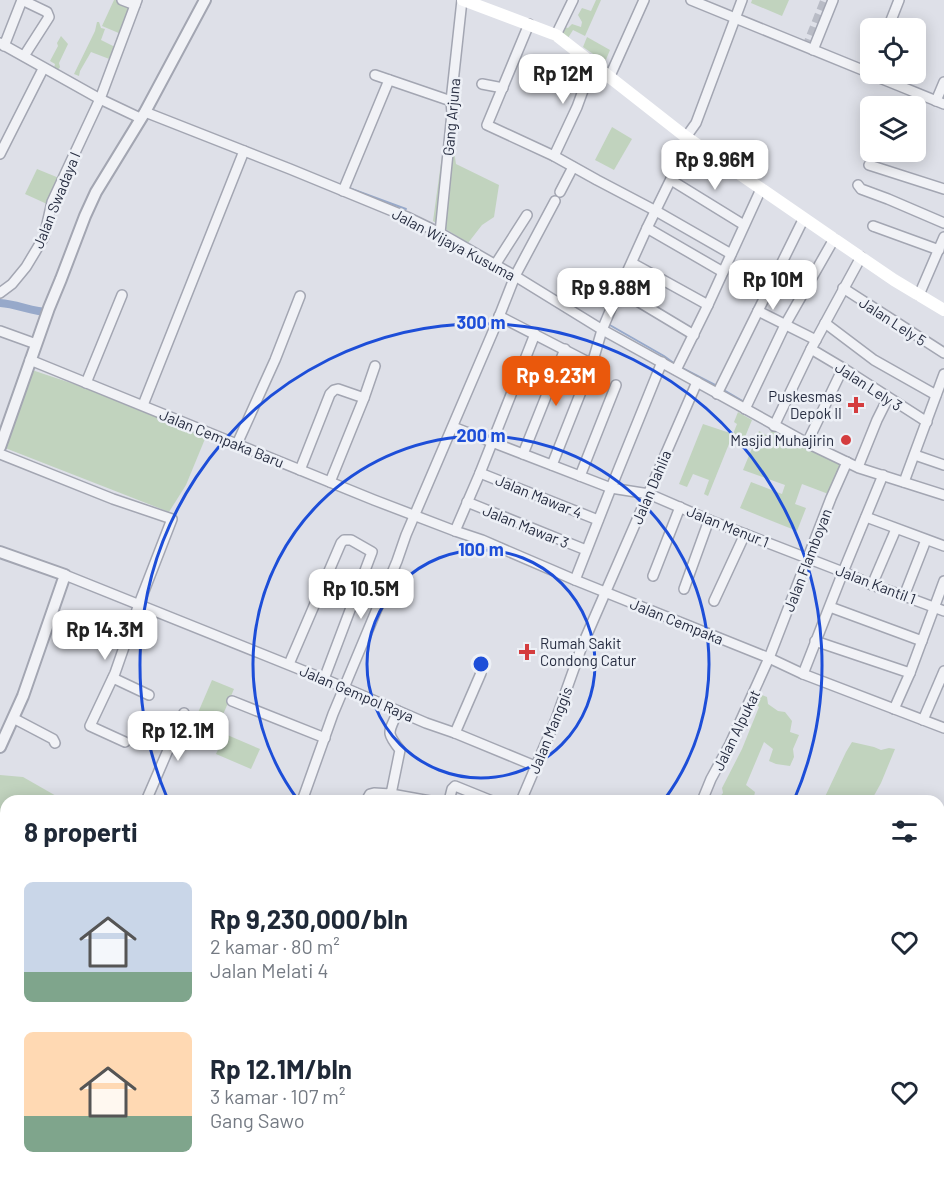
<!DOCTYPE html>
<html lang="id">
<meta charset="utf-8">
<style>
body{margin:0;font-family:Barlow,sans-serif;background:#f2f2f3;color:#1f2937;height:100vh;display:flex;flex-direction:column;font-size:22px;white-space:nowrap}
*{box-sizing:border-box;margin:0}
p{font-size:20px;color:#747a83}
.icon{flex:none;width:33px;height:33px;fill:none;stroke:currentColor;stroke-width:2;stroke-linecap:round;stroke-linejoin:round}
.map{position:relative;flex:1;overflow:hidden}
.details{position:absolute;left:0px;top:795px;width:945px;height:386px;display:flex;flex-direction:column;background:#fff;border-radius:18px 18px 0 0;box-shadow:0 3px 15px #0003}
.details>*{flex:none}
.buttons{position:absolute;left:860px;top:18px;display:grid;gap:12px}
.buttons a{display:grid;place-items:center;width:66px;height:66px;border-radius:9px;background:#fff;box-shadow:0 3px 15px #0003;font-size:30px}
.price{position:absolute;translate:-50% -51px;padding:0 14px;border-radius:12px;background:#fff;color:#222;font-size:20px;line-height:39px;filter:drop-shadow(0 2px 3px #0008)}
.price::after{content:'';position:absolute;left:50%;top:36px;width:18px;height:14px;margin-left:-9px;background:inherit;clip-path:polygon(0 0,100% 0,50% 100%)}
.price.current{background:#ea580c;color:#fff}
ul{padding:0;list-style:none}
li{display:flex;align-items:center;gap:18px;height:150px;padding:0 24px}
li span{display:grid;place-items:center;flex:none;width:168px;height:120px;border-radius:9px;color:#555}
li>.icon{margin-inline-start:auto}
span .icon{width:72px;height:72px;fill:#fffc;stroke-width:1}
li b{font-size:26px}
h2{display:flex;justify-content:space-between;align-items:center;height:72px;padding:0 24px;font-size:26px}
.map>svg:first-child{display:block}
</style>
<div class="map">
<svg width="944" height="1180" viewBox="0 0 944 1180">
<rect width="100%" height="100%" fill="#dee0e8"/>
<g fill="#c1d3be">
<path d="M 114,0 L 136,0 L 121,34 L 102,26 Z"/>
<path d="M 596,0 L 601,0 L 585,36 L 573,30 L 568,38 L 558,31 L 562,26 L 568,28 L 572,24 L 581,27 L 582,22 L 578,15 L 582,8 L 591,11 Z"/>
<path d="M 752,0 L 789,0 L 782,16 L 751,3 Z"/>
<path d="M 97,22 L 99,22 L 101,28 L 105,29 L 101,40 L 117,48 L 112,60 L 91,52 L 80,71 L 79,76 L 74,74 L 95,31 Z"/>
<path d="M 61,36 L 68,44 L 59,63 L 60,67 L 58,70 L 54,68 L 55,64 L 50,61 L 58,46 L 57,43 Z"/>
<path d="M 587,37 L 610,50 L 605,62 L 583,47 Z"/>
<path d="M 448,112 L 456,164 L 499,185 L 494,217 L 482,225 L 468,243 L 433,221 Z"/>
<path d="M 612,127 L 632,139 L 614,170 L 595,160 Z"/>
<path d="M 37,169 L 59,178 L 47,204 L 25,194 Z"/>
<path d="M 32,370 L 140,406 L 207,434 L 186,485 L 169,512 L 0,446 Z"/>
<path d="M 738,412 L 752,420 L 745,437 L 733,434 L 708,496 L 704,494 L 709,480 L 693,474 L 687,487 L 679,484 L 703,424 L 733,434 L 737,424 L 734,422 Z"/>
<path d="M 772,429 L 843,466 L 831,495 L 802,484 L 795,504 L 806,508 L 797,531 L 740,508 L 751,482 L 782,494 L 785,485 L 743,470 L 759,431 L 768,436 Z"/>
<path d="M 212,680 L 234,689 L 219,724 L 197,715 Z"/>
<path d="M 757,693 L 767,697 L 768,704 L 778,711 L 785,712 L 792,721 L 790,732 L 799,735 L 793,749 L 794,757 L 790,766 L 776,764 L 769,761 L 773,749 L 764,742 L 746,785 L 755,792 L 753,801 L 742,798 L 740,801 L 718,801 L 718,799 L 723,793 L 722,788 L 742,749 L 759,707 L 754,702 Z"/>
<path d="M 225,734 L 260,749 L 251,769 L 216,754 Z"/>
<path d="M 852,742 L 874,747 L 881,750 L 889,748 L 895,749 L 881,783 L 871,801 L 823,801 L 846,752 Z"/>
<path d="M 0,775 L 23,777 L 65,801 L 6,801 L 6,1000 L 0,1005 Z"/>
</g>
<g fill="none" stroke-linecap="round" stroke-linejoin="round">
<g stroke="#97a9ca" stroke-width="2">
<path d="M 587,93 L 595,76 L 593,74"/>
<path d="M 349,188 L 406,209"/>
<path d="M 608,324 L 664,356 L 675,364"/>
<path d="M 680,367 L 717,386"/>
<path d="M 722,389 L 746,403"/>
</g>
<path stroke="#97a9ca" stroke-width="8" d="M 0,303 C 17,304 33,312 49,312"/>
<g stroke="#97a9ca" stroke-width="14">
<path d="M 0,942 L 6,945"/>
<path d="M 0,1007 L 6,1002"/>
<path d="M 939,1171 L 944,1173"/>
</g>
<path stroke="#b9bcc6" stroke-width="9" stroke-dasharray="9 4.5" stroke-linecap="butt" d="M 806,48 L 825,0"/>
<defs>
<g id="minor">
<path d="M 22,0 L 47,12 L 49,17 L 24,56"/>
<path d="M 122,0 L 135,5"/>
<path d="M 691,0 L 870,73"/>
<path d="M 529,24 L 487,125 L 554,156 L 597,180 L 656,211 L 731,254"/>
<path d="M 888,28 L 899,0"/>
<path d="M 556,35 L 573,0"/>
<path d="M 0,43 L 100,99 L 140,118"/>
<path d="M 4,46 L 22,0"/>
<path d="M 813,50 L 833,0"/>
<path d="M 870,74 L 944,104"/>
<path d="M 375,75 L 451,101"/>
<path d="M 610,76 L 644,0"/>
<path d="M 482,84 L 503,88"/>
<path d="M 936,101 L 944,82"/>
<path d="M 145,112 L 290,169 L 407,217 L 440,233 L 515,276 L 601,329 L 807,443 L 859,468 L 944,495"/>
<path d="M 686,137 L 696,123 L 742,0"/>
<path d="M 0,154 L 43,69"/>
<path d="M 554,156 L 577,107 L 593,63"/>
<path d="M 869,165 L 944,189"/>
<path d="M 671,180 L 744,225"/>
<path d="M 858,185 L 861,189 L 888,199 L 944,223"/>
<path d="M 343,191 L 389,80"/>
<path d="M 560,192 L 573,167"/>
<path d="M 873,226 L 939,250"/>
<path d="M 647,228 L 723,272"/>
<path d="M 440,233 L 452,113 L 451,101 L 462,0"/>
<path d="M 632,263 L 708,305"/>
<path d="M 495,265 L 527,215"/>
<path d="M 843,288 L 944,353"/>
<path d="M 619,290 L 694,335"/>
<path d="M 0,293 L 12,284 L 26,267 L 44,237 L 52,202 L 100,99 L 137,0"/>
<path d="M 919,295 L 944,237"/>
<path d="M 758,311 L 816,340"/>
<path d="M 499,316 L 592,364"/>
<path d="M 825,323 L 874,360 L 936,395"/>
<path d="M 0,331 L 36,344"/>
<path d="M 811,349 L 843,368 L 927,422"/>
<path d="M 30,360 L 374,500 L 455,531 L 482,540 L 575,580 L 769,658 L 803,674 L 944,728"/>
<path d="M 676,370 L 708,305 L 761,189"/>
<path d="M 86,383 L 122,295"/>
<path d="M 717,394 L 801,224 L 805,220"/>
<path d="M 143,405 L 244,151"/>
<path d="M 745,409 L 785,325 L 834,239"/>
<path d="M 774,426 L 811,349 L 861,257"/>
<path d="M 453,427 L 611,488 L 649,494 L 709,520 L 843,572 L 872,585 L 904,596 L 944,611"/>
<path d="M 807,443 L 843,368"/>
<path d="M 237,444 L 275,360 L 300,296"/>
<path d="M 0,454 L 113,499 L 172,519 L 139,604 L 115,673 L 90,726 L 125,742"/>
<path d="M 523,454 L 565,349"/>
<path d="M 915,455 L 944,465"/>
<path d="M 552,465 L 592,364 L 602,330 L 619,290 L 647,228 L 690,140"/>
<path d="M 858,467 L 877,420 L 888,398"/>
<path d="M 300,470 L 330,394 L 334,390 L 338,389 L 364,398"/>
<path d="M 480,473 L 598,520"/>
<path d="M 580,476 L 616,385"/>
<path d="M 330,482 L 364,398 L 375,366"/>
<path d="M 904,482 L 944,374"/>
<path d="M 467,502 L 586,550"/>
<path d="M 866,517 L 944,546"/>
<path d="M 455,531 L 480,473 L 535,334"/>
<path d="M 65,575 L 324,679 L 426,723 L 455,733 L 535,766"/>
<path d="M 653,576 L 680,507"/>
<path d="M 575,580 L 611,488 L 662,362"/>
<path d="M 872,585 L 896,529"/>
<path d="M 684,589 L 709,520"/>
<path d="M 904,596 L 926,540"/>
<path d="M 714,601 L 745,534"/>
<path d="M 830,607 L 922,641"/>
<path d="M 815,641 L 910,673"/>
<path d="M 289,664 L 341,543 L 344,540 L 351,540 L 372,552 L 324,679"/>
<path d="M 803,674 L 843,572 L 883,475"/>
<path d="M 113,678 L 149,695"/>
<path d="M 232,701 L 325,738"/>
<path d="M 894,709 L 910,673 L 944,581"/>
<path d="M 13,718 L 53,739 L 55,743"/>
<path d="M 923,720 L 944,671"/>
<path d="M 455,733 L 481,673"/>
<path d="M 146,801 L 184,713"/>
<path d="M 302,801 L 333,714 L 397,561 L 406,535 L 495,327 L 515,276 L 555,201"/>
<path d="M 366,801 L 370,794 L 374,793 L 391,794 L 400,750 C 385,731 389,733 398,711"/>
<path d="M 390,801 L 391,794 L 430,801"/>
<path d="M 449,801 L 452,789 L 455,786 L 492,801"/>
<path d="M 521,801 L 556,719 L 582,646 L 697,382"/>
<path d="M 702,801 L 711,779 L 730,744 L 769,658 L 831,498 L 847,462"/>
<path d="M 0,1031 L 6,1031"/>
<path d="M 0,1099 L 6,1100"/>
<path d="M 0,1137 L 6,1138 L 0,1173"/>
<path d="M 54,1174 L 63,1177"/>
<path d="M 265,1174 L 275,1180"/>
<path d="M 620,1174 L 641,1180"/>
<path d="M 494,1175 L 494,1174"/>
<path d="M 121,1180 L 122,1174"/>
<path d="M 356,1180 L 357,1174"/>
<path d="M 592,1180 L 593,1174"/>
<path d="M 670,1180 L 672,1174"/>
</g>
<g id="tertiary">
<path d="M 0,447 L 49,308 L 61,279 L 85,216 L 96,192 L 145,112 L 205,0"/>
<path d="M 0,552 L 65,575 L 23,696 L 0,747"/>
</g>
</defs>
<use href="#minor" stroke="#a3a6b2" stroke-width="12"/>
<use href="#tertiary" stroke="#a3a6b2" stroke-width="14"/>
<use href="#minor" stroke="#f1f2f6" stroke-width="9"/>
<use href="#tertiary" stroke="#f1f2f6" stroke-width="10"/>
<path stroke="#fff" stroke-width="12" d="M 463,0 L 556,35 L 686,137 L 834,239 L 894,280 L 944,310"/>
</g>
<g fill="none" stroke="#1d4ed8" stroke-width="3">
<circle cx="481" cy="664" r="114"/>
<path d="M298 800A228 228 0 1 1 664 800"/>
<path d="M168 800A341 341 0 1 1 794 800"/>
</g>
<g fill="#d43c3e" stroke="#edf0f6" stroke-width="2">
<path d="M853 396h6v6h6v6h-6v6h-6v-6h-6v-6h6z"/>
<circle cx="846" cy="440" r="6"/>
<path d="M524 643h6v6h6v6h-6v6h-6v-6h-6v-6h6z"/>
</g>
<g text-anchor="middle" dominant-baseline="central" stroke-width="5" stroke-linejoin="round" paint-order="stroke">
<g font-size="15" fill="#262c40" stroke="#edf0f6">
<text transform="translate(451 117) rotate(-85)">Gang Arjuna</text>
<text transform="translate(56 200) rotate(-68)">Jalan Swadaya I</text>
<text transform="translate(454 244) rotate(28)">Jalan Wijaya Kusuma</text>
<text transform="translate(893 321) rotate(33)">Jalan Lely 5</text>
<text transform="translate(869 386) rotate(33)">Jalan Lely 3</text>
<text transform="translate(222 438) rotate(22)">Jalan Cempaka Baru</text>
<text transform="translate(651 487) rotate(-67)">Jalan Dahlia</text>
<text transform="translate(539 496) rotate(22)">Jalan Mawar 4</text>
<text transform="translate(526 526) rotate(22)">Jalan Mawar 3</text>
<text transform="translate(728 526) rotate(22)">Jalan Menur 1</text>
<text transform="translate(807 560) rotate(-69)">Jalan Flamboyan</text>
<text transform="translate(876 584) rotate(21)">Jalan Kantil 1</text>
<text transform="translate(677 621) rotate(22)">Jalan Cempaka</text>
<text transform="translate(357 693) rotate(23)">Jalan Gempol Raya</text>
<text transform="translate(550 730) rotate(-68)">Jalan Manggis</text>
<text transform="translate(736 730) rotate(-64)">Jalan Alpukat</text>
</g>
<g font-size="15" fill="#262c40" stroke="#edf0f6" text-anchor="end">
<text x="842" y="396">Puskesmas<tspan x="842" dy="17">Depok II</tspan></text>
<text x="834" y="440">Masjid Muhajirin</text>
<text x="540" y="643" text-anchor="start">Rumah Sakit<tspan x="540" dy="17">Condong Catur</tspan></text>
</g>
</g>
<circle cx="481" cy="664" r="9" fill="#1d4ed8" stroke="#edf0f6" stroke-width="3"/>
<g font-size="18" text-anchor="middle" font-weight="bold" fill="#1d4ed8" stroke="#edf0f6" stroke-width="5" stroke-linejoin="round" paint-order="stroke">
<text x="481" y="329">300 m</text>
<text x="481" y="442">200 m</text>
<text x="481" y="556">100 m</text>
</g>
</svg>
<div class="buttons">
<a><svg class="icon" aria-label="locate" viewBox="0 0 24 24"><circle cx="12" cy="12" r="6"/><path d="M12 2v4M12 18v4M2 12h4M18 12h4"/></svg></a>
<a><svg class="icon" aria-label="layers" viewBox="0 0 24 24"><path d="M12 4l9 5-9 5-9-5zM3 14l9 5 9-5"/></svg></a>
</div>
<b class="price" style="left:563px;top:105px">Rp 12M</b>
<b class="price" style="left:715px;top:191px">Rp 9.96M</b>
<b class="price" style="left:773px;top:311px">Rp 10M</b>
<b class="price" style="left:611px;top:319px">Rp 9.88M</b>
<b class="price current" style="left:556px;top:407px">Rp 9.23M</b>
<b class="price" style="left:361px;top:620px">Rp 10.5M</b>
<b class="price" style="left:105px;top:661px">Rp 14.3M</b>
<b class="price" style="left:178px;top:762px">Rp 12.1M</b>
<section class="details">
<h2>8 properti<svg class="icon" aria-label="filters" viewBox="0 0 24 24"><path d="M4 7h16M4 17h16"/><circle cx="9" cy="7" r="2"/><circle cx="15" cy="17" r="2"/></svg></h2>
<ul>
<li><span style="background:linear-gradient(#c9d6e8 75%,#7fa58c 0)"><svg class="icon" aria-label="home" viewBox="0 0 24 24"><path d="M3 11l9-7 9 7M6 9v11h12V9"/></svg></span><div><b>Rp 9,230,000/bln</b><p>2 kamar · 80 m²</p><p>Jalan Melati 4</p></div><svg class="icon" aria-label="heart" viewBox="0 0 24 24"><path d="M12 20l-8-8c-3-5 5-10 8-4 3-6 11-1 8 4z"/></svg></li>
<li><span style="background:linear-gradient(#ffd9b3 70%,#7fa58c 0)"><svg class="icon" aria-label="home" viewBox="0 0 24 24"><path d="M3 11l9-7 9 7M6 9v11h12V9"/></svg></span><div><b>Rp 12.1M/bln</b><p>3 kamar · 107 m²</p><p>Gang Sawo</p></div><svg class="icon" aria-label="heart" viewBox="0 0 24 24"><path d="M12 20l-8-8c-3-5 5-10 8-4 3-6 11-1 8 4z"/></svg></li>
</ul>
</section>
</div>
